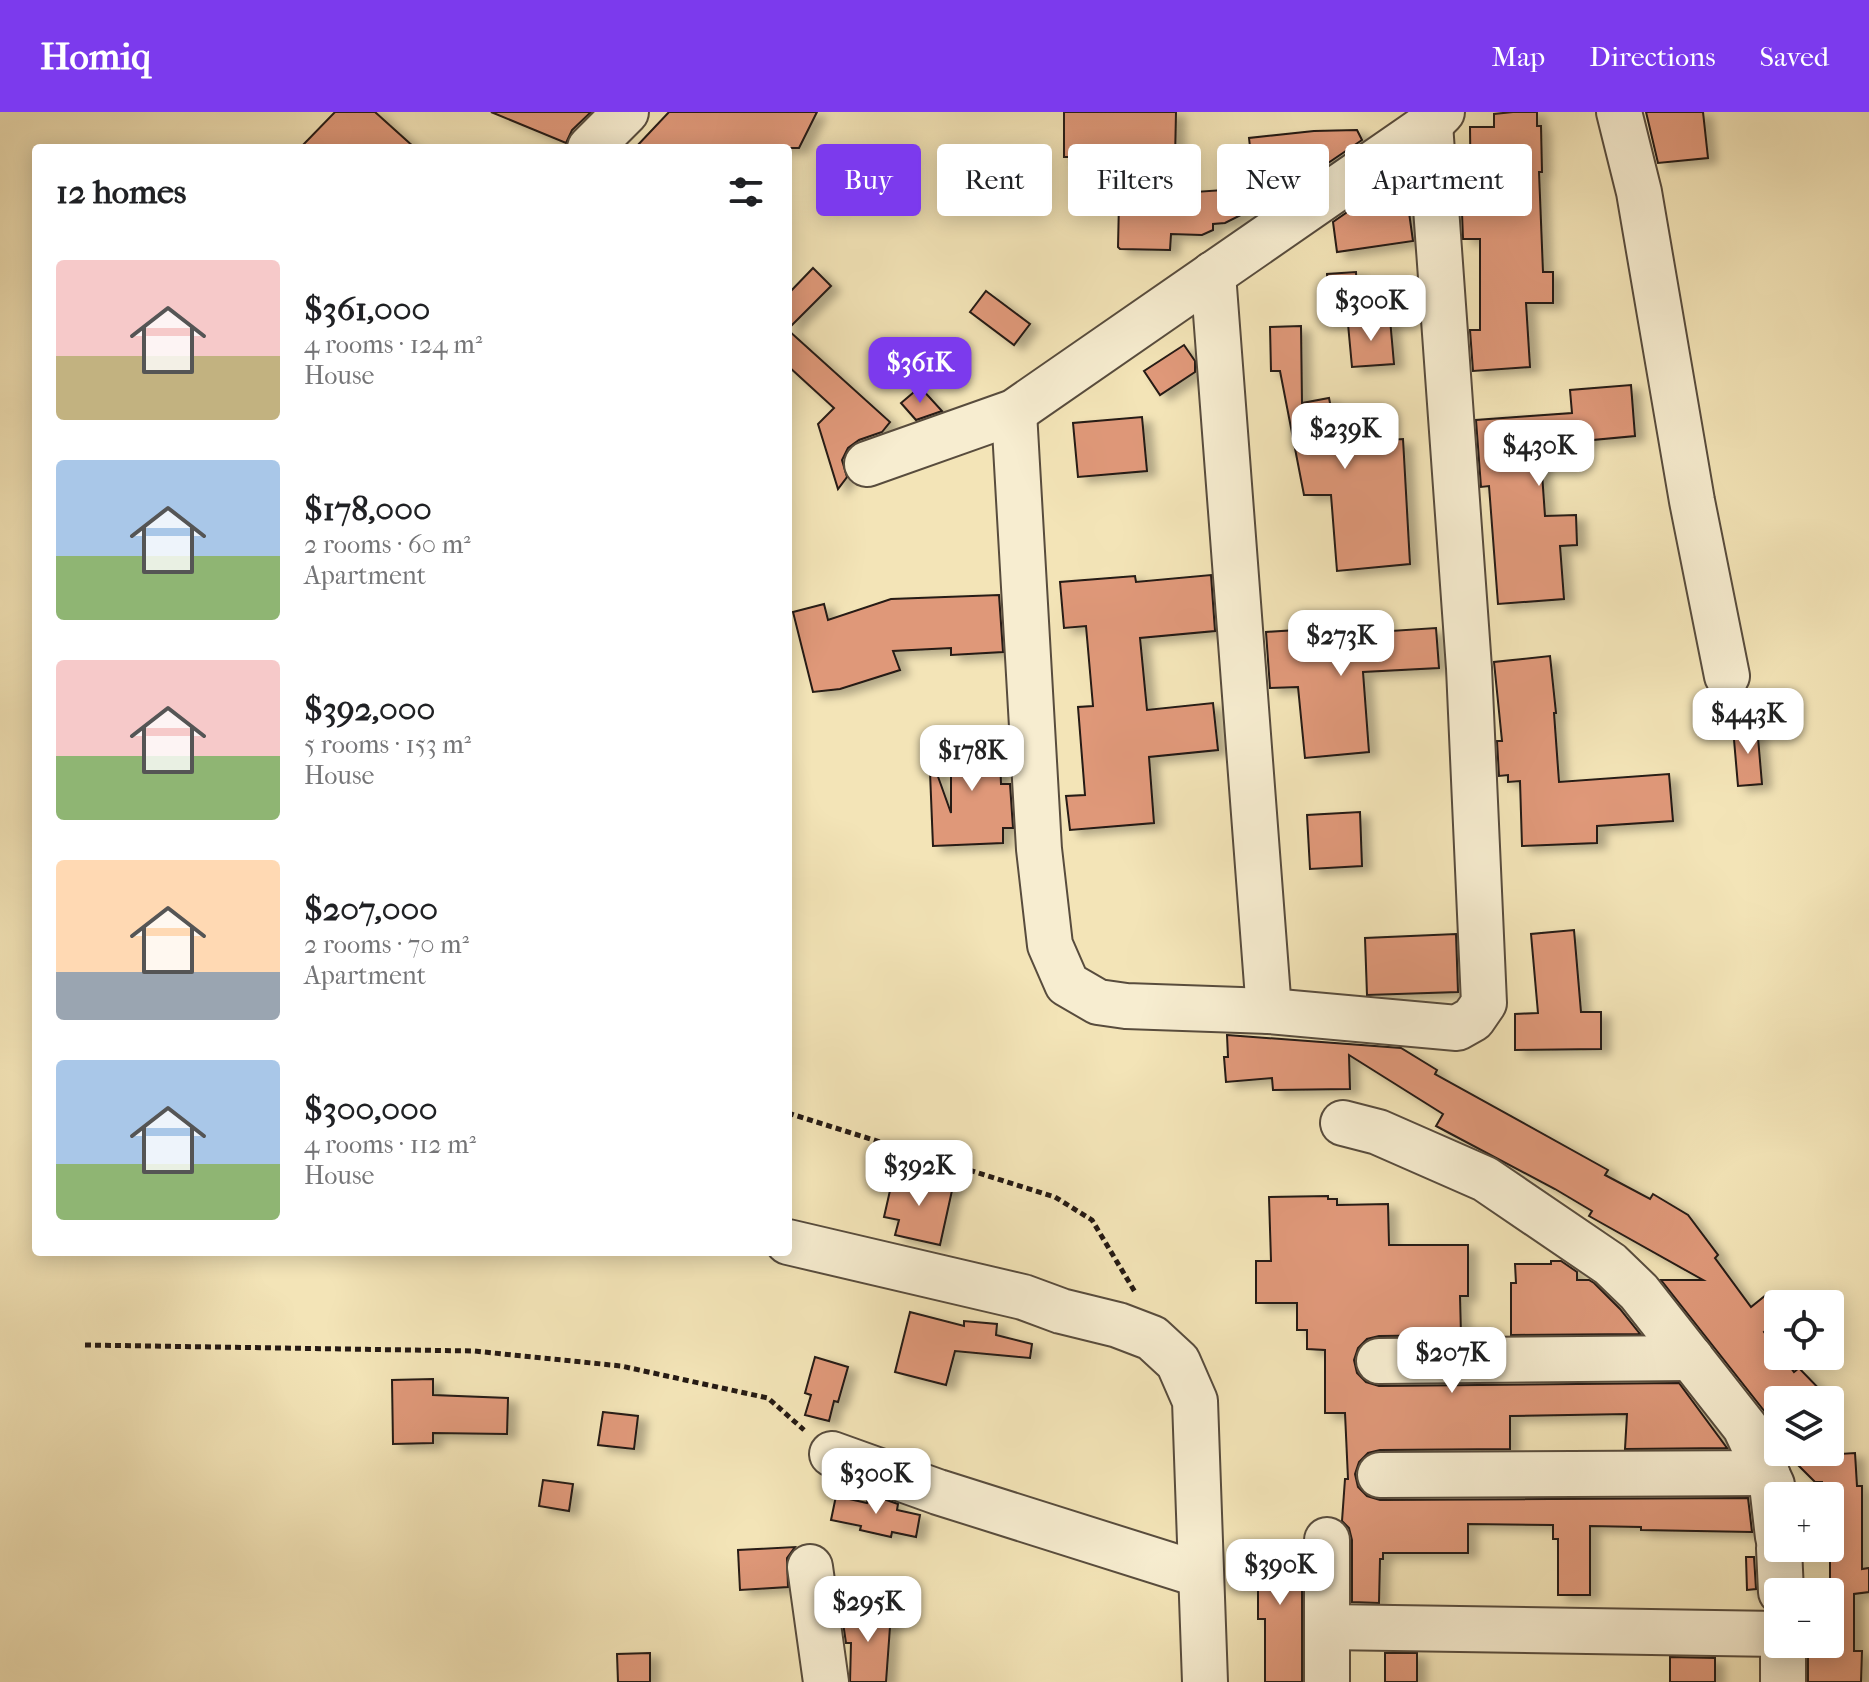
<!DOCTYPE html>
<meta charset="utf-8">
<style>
body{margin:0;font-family:"IM FELL French Canon",serif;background:#f2f2f2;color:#202124;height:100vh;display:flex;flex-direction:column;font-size:30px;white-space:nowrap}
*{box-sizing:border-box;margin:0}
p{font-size:26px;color:#757577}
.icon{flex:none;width:44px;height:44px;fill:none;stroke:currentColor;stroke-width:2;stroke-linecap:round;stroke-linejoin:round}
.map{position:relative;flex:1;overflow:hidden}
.details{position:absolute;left:32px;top:32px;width:760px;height:1112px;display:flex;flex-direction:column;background:#fff;border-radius:8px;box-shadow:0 4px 20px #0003}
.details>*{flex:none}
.guide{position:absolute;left:816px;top:32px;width:760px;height:72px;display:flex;gap:16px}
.fabs{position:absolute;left:1764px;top:1178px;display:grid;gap:16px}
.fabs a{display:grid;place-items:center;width:80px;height:80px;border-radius:8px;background:#fff;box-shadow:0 4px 20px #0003;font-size:40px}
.price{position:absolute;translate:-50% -68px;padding:0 18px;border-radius:16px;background:#fff;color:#222;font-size:26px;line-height:52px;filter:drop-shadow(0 2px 4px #0008)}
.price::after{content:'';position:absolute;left:50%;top:48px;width:24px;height:18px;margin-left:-12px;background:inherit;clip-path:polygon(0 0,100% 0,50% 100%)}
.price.current{background:#7c3aed;color:#fff}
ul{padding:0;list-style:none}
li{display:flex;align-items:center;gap:24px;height:200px;padding:0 24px}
li span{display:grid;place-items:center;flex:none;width:224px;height:160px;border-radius:8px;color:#555}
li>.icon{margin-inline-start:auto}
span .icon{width:96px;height:96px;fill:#fffc;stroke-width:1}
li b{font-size:34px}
h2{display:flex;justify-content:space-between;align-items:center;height:96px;padding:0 24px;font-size:34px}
.chip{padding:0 28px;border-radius:8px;background:#fff;box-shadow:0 4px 20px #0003;font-size:28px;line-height:72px}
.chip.current{background:#7c3aed;color:#fff}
header{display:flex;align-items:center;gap:48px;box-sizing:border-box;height:112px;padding:0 40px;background:#7c3aed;color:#fff}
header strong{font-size:38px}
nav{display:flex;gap:44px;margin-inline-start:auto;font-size:28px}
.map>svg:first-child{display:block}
</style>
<header>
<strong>Homiq</strong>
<nav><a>Map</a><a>Directions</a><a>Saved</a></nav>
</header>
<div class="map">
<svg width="1869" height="1570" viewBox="0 0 1869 1570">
<defs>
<filter id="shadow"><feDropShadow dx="9" dy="5" stdDeviation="4" flood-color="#0004"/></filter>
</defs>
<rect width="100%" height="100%" fill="#f3e4b7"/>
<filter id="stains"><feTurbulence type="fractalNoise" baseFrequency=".0025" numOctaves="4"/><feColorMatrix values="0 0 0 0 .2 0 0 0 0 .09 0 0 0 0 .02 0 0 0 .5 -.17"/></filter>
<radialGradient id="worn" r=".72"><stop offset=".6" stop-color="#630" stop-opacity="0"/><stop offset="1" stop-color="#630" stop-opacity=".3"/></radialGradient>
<g fill="#df9879" stroke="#251a14" stroke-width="2" filter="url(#shadow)">
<path d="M 335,0 L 375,0 L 415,36 L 300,36 Z"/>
<path d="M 491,0 L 591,0 L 572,18 L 566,31 Z"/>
<path d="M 669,0 L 817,0 L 799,36 L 635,36 Z"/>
<path d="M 1064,0 L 1176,0 L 1175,48 L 1182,48 L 1181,81 L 1252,76 L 1253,97 L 1225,111 L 1213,112 L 1213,118 L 1202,123 L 1171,122 L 1170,138 L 1120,137 L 1118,135 L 1120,45 L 1064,45 Z"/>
<path d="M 1513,0 L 1537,0 L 1537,14 L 1541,14 L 1542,60 L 1539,60 L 1543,160 L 1553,160 L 1553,191 L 1526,191 L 1530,255 L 1473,259 L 1470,218 L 1480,218 L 1480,127 L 1463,127 L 1462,101 L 1471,100 L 1470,15 L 1494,15 L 1494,2 Z"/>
<path d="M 1646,0 L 1703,0 L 1708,46 L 1658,51 Z"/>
<path d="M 1357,18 L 1362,28 L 1275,87 L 1253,61 L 1249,26 L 1314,19 Z"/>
<path d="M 1407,86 L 1413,129 L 1337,140 L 1333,110 L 1356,94 Z"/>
<path d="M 813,156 L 831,174 L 788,217 L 788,182 Z"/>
<path d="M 1356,160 L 1358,204 L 1329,205 L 1327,162 Z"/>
<path d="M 986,179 L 1030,212 L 1014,233 L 970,200 Z"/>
<path d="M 1390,207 L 1394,252 L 1352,255 L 1348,212 Z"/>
<path d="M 1301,214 L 1302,291 L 1329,286 L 1338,331 L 1403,327 L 1410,452 L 1337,459 L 1331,383 L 1304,383 L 1280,259 L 1271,259 L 1270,215 Z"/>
<path d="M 788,218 L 890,310 L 882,320 L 859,328 L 848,336 L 842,348 L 847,365 L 838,377 L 818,312 L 834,296 L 788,254 Z"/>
<path d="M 1184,233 L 1195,249 L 1195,260 L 1160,283 L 1144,259 Z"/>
<path d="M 1631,273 L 1635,324 L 1540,333 L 1545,404 L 1576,403 L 1577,433 L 1560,434 L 1564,487 L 1498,492 L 1489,374 L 1481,375 L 1476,308 L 1572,301 L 1570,278 Z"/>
<path d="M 920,275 L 942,299 L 916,308 L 901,291 Z"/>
<path d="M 1142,305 L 1147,359 L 1078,365 L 1073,311 Z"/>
<path d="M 1211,463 L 1215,519 L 1140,526 L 1147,598 L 1213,591 L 1218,638 L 1149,645 L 1154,711 L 1070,718 L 1066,684 L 1085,683 L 1078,595 L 1093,594 L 1086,514 L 1064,516 L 1060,470 L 1135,464 L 1136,470 Z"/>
<path d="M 999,483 L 1003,540 L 951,543 L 951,536 L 893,539 L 900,558 L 840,577 L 813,580 L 793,500 L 824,492 L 828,508 L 891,487 Z"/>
<path d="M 1360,514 L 1361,521 L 1436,516 L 1439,556 L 1363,560 L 1369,640 L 1305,646 L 1298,575 L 1270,576 L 1266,520 Z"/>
<path d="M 1550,544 L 1556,601 L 1554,601 L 1559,670 L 1669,662 L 1673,709 L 1597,714 L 1597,731 L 1522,734 L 1520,669 L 1508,670 L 1508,663 L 1499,664 L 1497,629 L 1502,629 L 1494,550 Z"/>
<path d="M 1757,614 L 1762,672 L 1738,674 L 1733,616 Z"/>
<path d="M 999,618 L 1001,672 L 1010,672 L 1013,716 L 1003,716 L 1003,731 L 933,734 L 930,660 L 936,659 L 951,701 L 951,620 Z"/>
<path d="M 1360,700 L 1362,754 L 1310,757 L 1307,703 Z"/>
<path d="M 1574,818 L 1581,900 L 1601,900 L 1601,937 L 1515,938 L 1515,902 L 1538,901 L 1531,822 Z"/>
<path d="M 1456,822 L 1458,880 L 1367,883 L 1365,826 Z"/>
<path d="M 1227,923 L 1401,936 L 1437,958 L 1435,962 L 1608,1058 L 1605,1063 L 1650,1087 L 1653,1082 L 1688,1103 L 1718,1143 L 1715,1146 L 1751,1195 L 1766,1183 L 1778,1199 L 1778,1209 L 1764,1220 L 1778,1239 L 1778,1244 L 1782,1244 L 1794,1260 L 1799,1256 L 1830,1288 L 1778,1288 L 1778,1327 L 1765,1300 L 1661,1168 L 1703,1168 L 1589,1104 L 1592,1099 L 1555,1077 L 1436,1014 L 1443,1002 L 1349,943 L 1350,977 L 1273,978 L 1272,966 L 1226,970 L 1224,945 L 1228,945 Z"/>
<path d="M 894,1061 L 953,1074 L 940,1133 L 895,1123 L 899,1108 L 884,1105 Z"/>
<path d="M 1328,1084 L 1328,1087 L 1337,1087 L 1337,1093 L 1388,1092 L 1389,1133 L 1468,1133 L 1468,1184 L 1460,1184 L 1461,1223 L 1379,1224 L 1367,1227 L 1358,1236 L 1354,1248 L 1357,1261 L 1366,1270 L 1379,1274 L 1679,1271 L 1727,1336 L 1625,1337 L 1627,1302 L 1510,1304 L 1510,1337 L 1380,1338 L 1368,1341 L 1359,1350 L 1355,1362 L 1358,1375 L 1367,1384 L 1380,1388 L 1748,1386 L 1752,1420 L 1641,1418 L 1641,1415 L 1590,1414 L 1590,1483 L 1558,1483 L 1558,1427 L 1553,1427 L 1553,1413 L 1468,1412 L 1468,1441 L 1383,1441 L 1383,1447 L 1380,1447 L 1379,1491 L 1352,1490 L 1352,1428 L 1349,1416 L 1342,1409 L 1345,1367 L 1348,1367 L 1345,1301 L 1325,1301 L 1325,1238 L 1307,1237 L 1307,1218 L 1297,1218 L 1297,1191 L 1256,1191 L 1256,1149 L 1271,1149 L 1269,1085 Z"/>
<path d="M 1551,1149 L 1561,1149 L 1577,1160 L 1577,1168 L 1589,1168 L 1594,1171 L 1620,1197 L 1640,1222 L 1511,1223 L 1511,1171 L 1516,1171 L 1515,1152 L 1551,1152 Z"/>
<path d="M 910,1200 L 964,1214 L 964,1209 L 997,1212 L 996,1223 L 1032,1232 L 1030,1246 L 955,1239 L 946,1273 L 895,1260 Z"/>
<path d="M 815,1245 L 848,1255 L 838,1290 L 834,1289 L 829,1309 L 805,1303 L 811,1283 L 805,1281 Z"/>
<path d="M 433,1267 L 433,1283 L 508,1286 L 507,1322 L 433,1321 L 433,1331 L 393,1332 L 392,1268 Z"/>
<path d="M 603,1300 L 638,1304 L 634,1337 L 598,1333 Z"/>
<path d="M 1855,1341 L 1857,1374 L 1862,1374 L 1862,1457 L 1869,1456 L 1869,1480 L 1854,1482 L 1854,1539 L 1862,1539 L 1861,1570 L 1808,1570 L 1808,1537 L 1830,1538 L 1830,1384 L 1822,1384 L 1819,1374 L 1822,1374 L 1822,1370 L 1815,1370 L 1790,1345 Z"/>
<path d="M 543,1368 L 573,1372 L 569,1399 L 539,1394 Z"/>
<path d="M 869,1382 L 898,1392 L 897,1398 L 920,1403 L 916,1425 L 892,1420 L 891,1425 L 860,1418 L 861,1414 L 831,1408 L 836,1384 L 867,1391 Z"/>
<path d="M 1248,1433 L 1302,1433 L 1302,1570 L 1265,1570 L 1265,1507 L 1258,1507 L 1258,1474 L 1248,1474 Z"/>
<path d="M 795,1435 L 787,1446 L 788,1475 L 740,1478 L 738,1438 Z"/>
<path d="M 1746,1445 L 1754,1445 L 1756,1477 L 1747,1478 Z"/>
<path d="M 841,1497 L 891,1501 L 886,1570 L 850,1570 L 851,1531 L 846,1531 Z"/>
<path d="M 650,1541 L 650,1570 L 618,1570 L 617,1542 Z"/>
<rect x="1385" y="1541" width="32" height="29"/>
<path d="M 1670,1545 L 1715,1546 L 1715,1570 L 1670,1570 Z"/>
</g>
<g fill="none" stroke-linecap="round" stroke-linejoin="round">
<defs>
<g id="minor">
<path d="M 1619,0 L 1639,80 L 1692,389 L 1727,564"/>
<path d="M 590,36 L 626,0"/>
<path d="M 1213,162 L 1269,899"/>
<path d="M 1014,300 L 1039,737 L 1050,833 L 1067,872 L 1098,890 L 1126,894 L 1269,899 L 1457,916 L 1473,907 L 1484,891 L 1469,556 L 1430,12"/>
<path d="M 867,352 L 1014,300 L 1430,12 L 1442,0"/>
<path d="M 1343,1011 L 1378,1020 L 1485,1067 L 1610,1152 L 1639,1180 L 1745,1315 L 1772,1373 L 1778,1425"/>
<path d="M 788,1130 L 1023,1185 L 1061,1199 L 1118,1213 L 1152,1226 L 1178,1250 L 1195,1289 L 1205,1570"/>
<path d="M 1379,1249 L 1691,1246"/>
<path d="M 832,1342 L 938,1380 L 1201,1463"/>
<path d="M 1380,1363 L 1767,1361"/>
<path d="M 1779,1436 L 1781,1480"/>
<path d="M 810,1455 L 826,1570"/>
<path d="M 1327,1515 L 1778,1522"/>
<path d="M 1327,1570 L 1327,1428"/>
<path d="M 1783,1570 L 1783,1532"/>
</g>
</defs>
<use href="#minor" stroke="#584c3d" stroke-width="48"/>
<g stroke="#251a14" stroke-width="5" stroke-dasharray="6 4" stroke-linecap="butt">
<path d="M 788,1001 L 1055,1085 L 1092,1108 L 1135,1180"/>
<path d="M 85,1233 L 474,1239 L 621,1254 L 768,1286 L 804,1318"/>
</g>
<use href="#minor" stroke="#f7edd0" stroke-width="44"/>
</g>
<rect width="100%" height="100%" filter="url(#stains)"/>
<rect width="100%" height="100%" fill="url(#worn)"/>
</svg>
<div class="fabs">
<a><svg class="icon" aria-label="locate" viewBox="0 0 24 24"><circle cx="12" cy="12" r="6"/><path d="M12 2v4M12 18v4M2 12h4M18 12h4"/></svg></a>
<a><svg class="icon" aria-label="layers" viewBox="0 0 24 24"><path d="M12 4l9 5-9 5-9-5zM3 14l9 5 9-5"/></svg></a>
<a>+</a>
<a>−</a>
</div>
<b class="price" style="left:1371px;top:231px">$300K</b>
<b class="price current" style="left:920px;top:293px">$361K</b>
<b class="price" style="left:1345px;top:359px">$239K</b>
<b class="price" style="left:1539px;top:376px">$430K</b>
<b class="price" style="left:1341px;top:566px">$273K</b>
<b class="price" style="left:1748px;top:644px">$443K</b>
<b class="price" style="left:972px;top:681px">$178K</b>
<b class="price" style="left:919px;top:1096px">$392K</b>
<b class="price" style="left:1452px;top:1283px">$207K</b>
<b class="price" style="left:876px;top:1404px">$300K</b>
<b class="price" style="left:1280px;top:1495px">$390K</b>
<b class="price" style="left:868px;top:1532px">$295K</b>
<div class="guide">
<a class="chip current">Buy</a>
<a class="chip">Rent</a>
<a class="chip">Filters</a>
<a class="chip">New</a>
<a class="chip">Apartment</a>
</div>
<section class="details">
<h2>12 homes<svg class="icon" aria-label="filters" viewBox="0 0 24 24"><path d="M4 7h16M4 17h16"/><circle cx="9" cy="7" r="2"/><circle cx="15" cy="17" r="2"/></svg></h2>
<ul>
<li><span style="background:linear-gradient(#f6c9c9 60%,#c2b280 0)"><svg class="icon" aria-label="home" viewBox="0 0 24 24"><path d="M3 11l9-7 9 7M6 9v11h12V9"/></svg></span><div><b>$361,000</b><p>4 rooms · 124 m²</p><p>House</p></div></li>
<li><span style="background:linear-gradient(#a9c7e8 60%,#8fb573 0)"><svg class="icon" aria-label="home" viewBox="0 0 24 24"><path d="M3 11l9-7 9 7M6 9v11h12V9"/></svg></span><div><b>$178,000</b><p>2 rooms · 60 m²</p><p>Apartment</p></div></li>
<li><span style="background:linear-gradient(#f6c9c9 60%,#8fb573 0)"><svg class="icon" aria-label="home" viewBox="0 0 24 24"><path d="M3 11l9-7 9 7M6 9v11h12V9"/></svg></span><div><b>$392,000</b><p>5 rooms · 153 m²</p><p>House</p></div></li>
<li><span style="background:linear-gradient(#ffd9b3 70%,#9aa5b1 0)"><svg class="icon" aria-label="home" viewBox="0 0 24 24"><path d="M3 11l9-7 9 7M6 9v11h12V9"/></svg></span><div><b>$207,000</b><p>2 rooms · 70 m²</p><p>Apartment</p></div></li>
<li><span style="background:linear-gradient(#a9c7e8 65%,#8fb573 0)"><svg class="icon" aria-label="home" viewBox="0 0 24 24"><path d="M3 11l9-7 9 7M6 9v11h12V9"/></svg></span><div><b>$300,000</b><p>4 rooms · 112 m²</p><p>House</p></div></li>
</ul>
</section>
</div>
